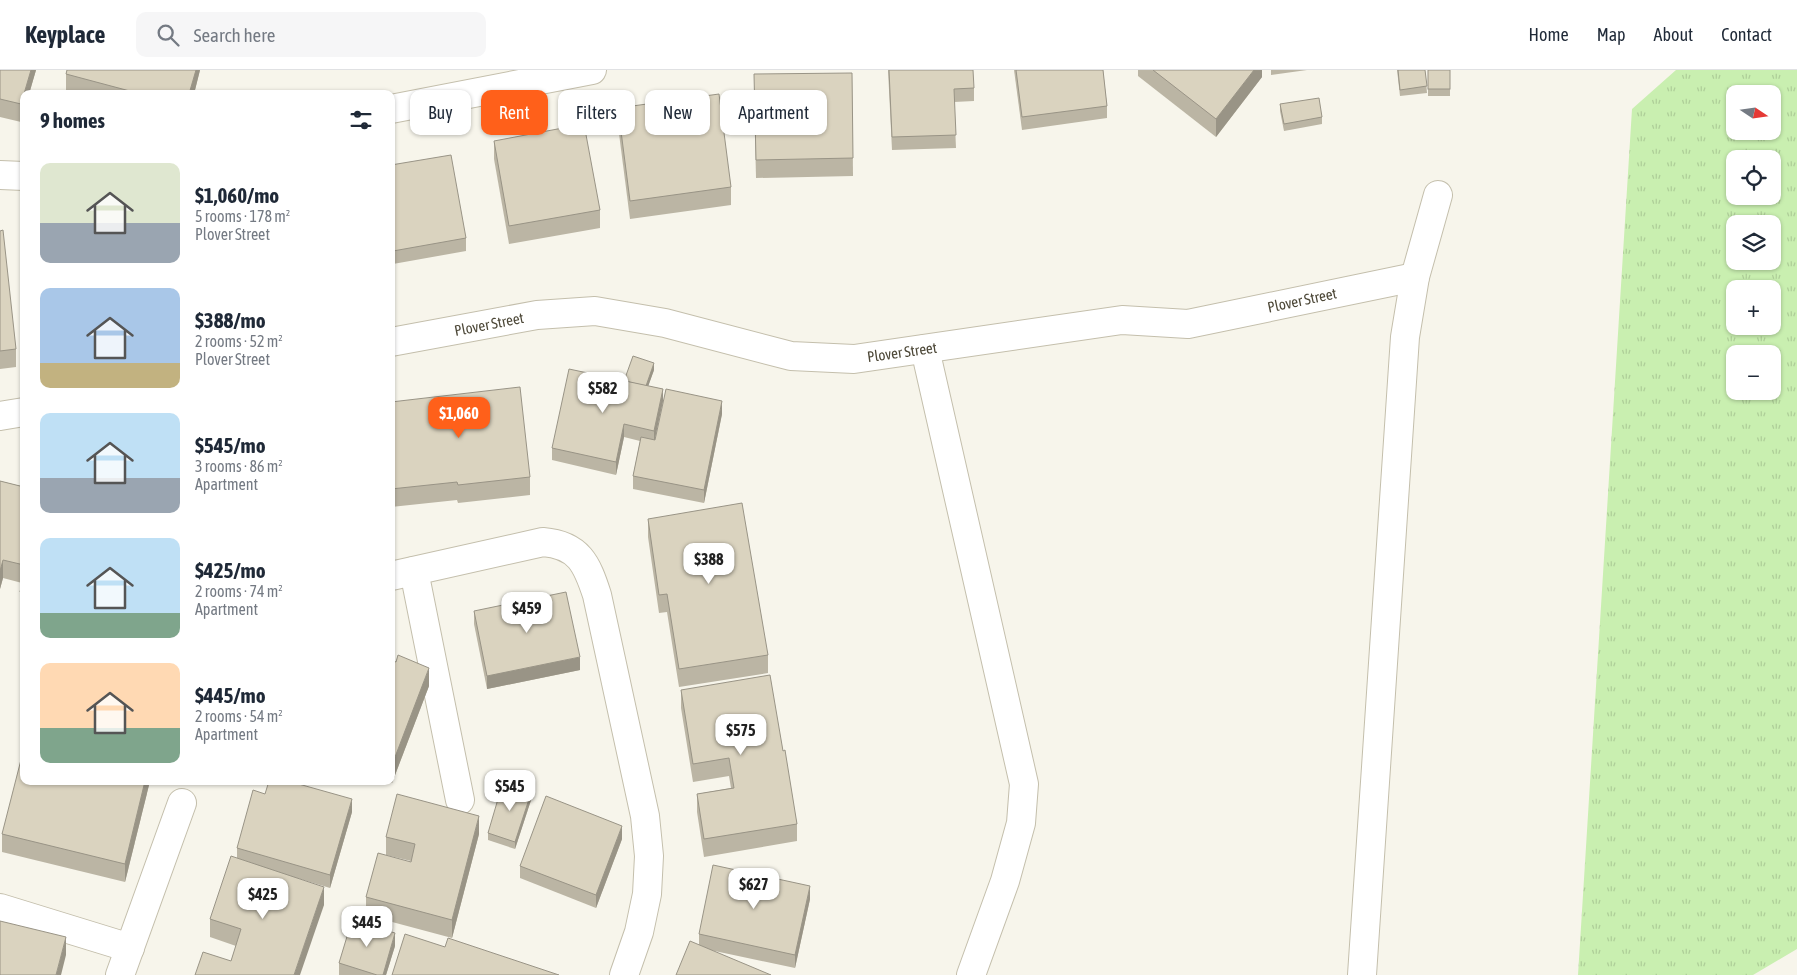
<!DOCTYPE html>
<meta charset="utf-8">
<style>
body{margin:0;font-family:"Asap Condensed",sans-serif;background:#f6f6f7;color:#1f2937;height:100vh;display:flex;flex-direction:column;font-size:19px;white-space:nowrap}
*{box-sizing:border-box;margin:0}
p{font-size:16px;color:#747a83}
.icon{flex:none;width:28px;height:28px;fill:none;stroke:currentColor;stroke-width:2;stroke-linecap:round;stroke-linejoin:round}
.map{position:relative;flex:1;overflow:hidden}
.drawer{position:absolute;left:20px;top:20px;width:375px;height:695px;display:flex;flex-direction:column;background:#fff;border-radius:10px;box-shadow:0 1px 4px #0004}
.drawer>*{flex:none}
.hud{position:absolute;left:410px;top:20px;width:475px;height:45px;display:flex;gap:10px}
.needle{width:32px;rotate:103deg}
.tools{position:absolute;left:1726px;top:15px;display:grid;gap:10px}
.tools a{display:grid;place-items:center;width:55px;height:55px;border-radius:10px;background:#fff;box-shadow:0 1px 4px #0004;font-size:25px}
.price{position:absolute;translate:-50% -42px;padding:0 11px;border-radius:10px;background:#fff;color:#222;font-size:16px;line-height:32px;filter:drop-shadow(0 1px 2px #0008)}
.price::after{content:'';position:absolute;left:50%;top:30px;width:15px;height:11px;margin-left:-8px;background:inherit;clip-path:polygon(0 0,100% 0,50% 100%)}
.price.current{background:#ff601a;color:#fff}
ul{padding:0;list-style:none}
li{display:flex;align-items:center;gap:15px;height:125px;padding:0 20px}
li span{display:grid;place-items:center;flex:none;width:140px;height:100px;border-radius:10px;color:#555}
li>.icon{margin-inline-start:auto}
span .icon{width:60px;height:60px;fill:#fffc;stroke-width:1}
li b{font-size:21px}
h2{display:flex;justify-content:space-between;align-items:center;height:60px;padding:0 20px;font-size:21px}
.pill{padding:0 18px;border-radius:10px;background:#fff;box-shadow:0 1px 4px #0004;font-size:18px;line-height:45px}
.pill.current{background:#ff601a;color:#fff}
header{display:flex;align-items:center;gap:30px;box-sizing:border-box;height:70px;padding:0 25px;background:#fff;border-bottom:1px solid #e0e1e3}
header strong{font-size:24px}
nav{display:flex;gap:28px;margin-inline-start:auto;font-size:18px}
.search{width:350px;height:45px;background:#f6f6f7;display:flex;align-items:center;gap:12px;box-sizing:border-box;padding:0 18px;border-radius:10px;color:#747a83;font-size:19px}
.map>svg:first-child{display:block}
</style>
<header>
<strong>Keyplace</strong>
<div class="search"><svg class="icon" aria-label="search" viewBox="0 0 24 24"><circle cx="10" cy="10" r="6"/><path d="M15 15l6 6"/></svg>Search here</div>
<nav><a>Home</a><a>Map</a><a>About</a><a>Contact</a></nav>
</header>
<div class="map">
<svg width="1797" height="905" viewBox="0 0 1797 905">
<defs>
<pattern id="grass-tufts" width="24" height="20" patternUnits="userSpaceOnUse" patternTransform="scale(1.25)"><rect width="24" height="20" fill="#c9efb0"/><path d="M3 7l-1-3M5 7V3M7 7l1-3M15 17l-1-3M17 17v-4M19 17l1-3" fill="none" stroke="#aece98"/></pattern>
</defs>
<rect width="100%" height="100%" fill="#f7f5eb"/>
<path fill="url(#grass-tufts)" fill-rule="evenodd" d="M 1676,0 L 1797,0 L 1797,879 L 1753,905 L 1578,905 L 1632,39 ZM 1735,24 L 1772,24 L 1772,61 L 1735,61 ZM 1735,89 L 1772,89 L 1772,126 L 1735,126 ZM 1735,154 L 1772,154 L 1772,191 L 1735,191 ZM 1735,219 L 1772,219 L 1772,256 L 1735,256 ZM 1735,284 L 1772,284 L 1772,321 L 1735,321 Z"/>
<g fill="none" stroke-linecap="round" stroke-linejoin="round">
<defs>
<g id="minor">
<path d="M 391,39 L 592,0"/>
<path d="M 0,105 L 24,106"/>
<path d="M 391,272 L 537,245 L 595,241 L 665,253 L 791,286 L 854,289 L 1122,250 L 1188,254 L 1415,207"/>
<path d="M 925,279 L 1024,714 L 1021,753 L 1005,811 L 971,905"/>
<path d="M 0,346 L 24,342"/>
<path d="M 414,501 L 460,730"/>
<path d="M 391,506 L 543,472 C 579,475 587,494 597,525 L 645,746 L 649,786 L 647,824 L 639,862 L 624,905"/>
<path d="M 0,838 L 130,878"/>
<path d="M 120,905 L 182,733"/>
<path d="M 1362,905 L 1405,267 L 1415,207 L 1438,125"/>
</g>
</defs>
<use href="#minor" stroke="#c4bfac" stroke-width="30"/>
<use href="#minor" stroke="#fff" stroke-width="28"/>
</g>
<g fill="#bbb5a4">
<path d="M 0,0 L 36,0 L 21,52 L 0,47 Z"/>
<path d="M 67,0 L 200,0 L 194,24 L 74,24 L 66,22 L 66,4 Z"/>
<path d="M 888,0 L 974,18 L 974,31 L 954,32 L 956,78 L 892,80 Z"/>
<path d="M 1014,0 L 1103,0 L 1107,36 L 1107,48 L 1022,60 Z"/>
<path d="M 1138,0 L 1262,0 L 1262,7 L 1216,67 L 1138,6 Z"/>
<path d="M 1271,0 L 1307,0 L 1271,5 Z"/>
<path d="M 1397,0 L 1425,0 L 1427,23 L 1400,26 Z"/>
<rect x="1428" y="0" width="22" height="26"/>
<path d="M 852,3 L 853,106 L 756,108 L 754,22 Z"/>
<path d="M 1280,34 L 1322,47 L 1322,54 L 1284,61 L 1280,41 Z"/>
<path d="M 618,38 L 731,117 L 731,135 L 630,149 L 618,56 Z"/>
<path d="M 494,71 L 600,140 L 600,158 L 509,174 L 494,89 Z"/>
<path d="M 391,95 L 466,168 L 466,181 L 393,194 L 391,185 Z"/>
<path d="M 0,161 L 16,279 L 16,297 L 0,299 Z"/>
<path d="M 654,300 L 648,316 L 663,319 L 655,370 L 722,344 L 704,433 L 633,419 L 633,406 L 640,371 L 624,367 L 616,405 L 552,390 L 552,378 L 624,311 Z"/>
<path d="M 391,332 L 530,407 L 530,425 L 458,433 L 457,430 L 391,437 Z"/>
<path d="M 0,411 L 24,417 L 24,541 L 20,540 L 20,522 L 22,513 L 3,508 L 0,519 Z"/>
<path d="M 648,449 L 768,585 L 768,603 L 679,617 L 667,542 L 659,543 L 648,467 Z"/>
<path d="M 474,541 L 580,600 L 487,619 L 474,554 Z"/>
<path d="M 391,590 L 396,592 L 429,616 L 392,713 L 386,711 L 391,711 Z"/>
<path d="M 681,620 L 783,681 L 797,754 L 797,771 L 704,787 L 697,742 L 697,724 L 731,718 L 729,706 L 693,712 L 681,638 Z"/>
<path d="M 24,711 L 150,711 L 125,812 L 2,782 L 2,764 Z"/>
<path d="M 265,724 L 352,742 L 330,818 L 297,808 L 324,835 L 231,891 L 236,876 L 210,867 L 210,849 L 237,788 L 237,778 Z"/>
<path d="M 532,727 L 515,779 L 488,770 L 488,763 Z"/>
<path d="M 479,764 L 452,868 L 366,845 L 366,827 L 411,792 L 411,791 L 386,785 L 386,767 Z"/>
<path d="M 622,769 L 596,838 L 520,808 L 520,796 Z"/>
<path d="M 810,829 L 795,898 L 710,880 L 699,875 L 699,864 Z"/>
<path d="M 395,876 L 386,905 L 339,905 L 339,893 Z"/>
</g>
<g fill="#999486">
<path d="M 31,0 L 36,0 L 29,24 L 24,24 Z"/>
<path d="M 196,0 L 200,0 L 194,24 L 189,24 Z"/>
<path d="M 1254,0 L 1262,0 L 1262,7 L 1216,67 L 1216,49 Z"/>
<path d="M 24,26 L 24,44 L 21,52 L 21,34 Z"/>
<path d="M 654,293 L 654,300 L 644,328 L 644,321 Z"/>
<path d="M 663,319 L 663,332 L 654,373 L 654,361 Z"/>
<path d="M 722,331 L 722,344 L 704,433 L 704,420 Z"/>
<path d="M 624,354 L 624,367 L 616,405 L 616,392 Z"/>
<path d="M 3,490 L 3,508 L 0,519 L 0,501 Z"/>
<path d="M 580,587 L 580,600 L 487,619 L 487,606 Z"/>
<path d="M 429,598 L 429,616 L 392,713 L 392,695 Z"/>
<path d="M 145,711 L 150,711 L 125,812 L 125,794 Z"/>
<path d="M 532,720 L 532,727 L 515,779 L 515,772 Z"/>
<path d="M 352,729 L 352,742 L 330,818 L 330,805 Z"/>
<path d="M 479,746 L 479,764 L 452,868 L 452,850 Z"/>
<path d="M 622,756 L 622,769 L 596,838 L 596,825 Z"/>
<path d="M 810,816 L 810,829 L 795,898 L 795,885 Z"/>
<path d="M 324,817 L 324,835 L 300,905 L 294,905 Z"/>
<path d="M 395,863 L 395,876 L 386,905 L 383,905 Z"/>
<path d="M 66,867 L 66,885 L 61,905 L 56,905 Z"/>
</g>
<g fill="#dad3bf" stroke="#999486">
<path d="M 0,0 L 31,0 L 21,34 L 0,29 Z"/>
<path d="M 67,0 L 196,0 L 189,24 L 141,24 L 66,4 Z"/>
<path d="M 889,0 L 973,0 L 974,18 L 954,19 L 956,65 L 892,67 Z"/>
<path d="M 1016,0 L 1103,0 L 1107,36 L 1022,47 Z"/>
<path d="M 1153,0 L 1254,0 L 1216,49 Z"/>
<path d="M 1398,0 L 1425,0 L 1427,16 L 1400,20 Z"/>
<rect x="1428" y="0" width="22" height="19"/>
<path d="M 852,3 L 853,88 L 756,90 L 754,4 Z"/>
<path d="M 719,24 L 731,117 L 630,131 L 618,38 Z"/>
<path d="M 1319,28 L 1322,47 L 1284,54 L 1280,34 Z"/>
<path d="M 584,54 L 600,140 L 509,156 L 494,71 Z"/>
<path d="M 451,85 L 466,168 L 393,181 L 391,172 L 391,95 Z"/>
<path d="M 3,160 L 16,279 L 0,281 L 0,161 Z"/>
<path d="M 633,286 L 654,293 L 646,316 L 624,311 Z"/>
<path d="M 569,299 L 663,319 L 654,361 L 624,354 L 616,392 L 552,378 Z"/>
<path d="M 520,317 L 530,407 L 458,415 L 457,412 L 391,419 L 391,332 Z"/>
<path d="M 666,319 L 722,331 L 704,420 L 633,406 L 641,367 L 655,370 Z"/>
<path d="M 0,411 L 24,417 L 24,495 L 3,490 L 0,501 Z"/>
<path d="M 742,433 L 768,585 L 679,599 L 667,524 L 659,525 L 648,449 Z"/>
<path d="M 24,506 L 24,523 L 20,522 Z"/>
<path d="M 566,522 L 580,587 L 487,606 L 474,541 Z"/>
<path d="M 398,585 L 429,598 L 392,695 L 391,590 L 396,592 Z"/>
<path d="M 770,605 L 783,681 L 785,680 L 797,754 L 704,769 L 697,724 L 734,718 L 729,688 L 693,694 L 681,620 Z"/>
<path d="M 24,678 L 24,711 L 145,711 L 125,794 L 2,764 Z"/>
<path d="M 269,711 L 288,711 L 352,729 L 330,805 L 237,778 L 253,720 L 265,724 Z"/>
<path d="M 503,712 L 532,720 L 515,772 L 488,763 Z"/>
<path d="M 397,724 L 479,746 L 452,850 L 366,827 L 378,783 L 411,792 L 415,774 L 386,767 Z"/>
<path d="M 546,726 L 622,756 L 596,825 L 520,796 Z"/>
<path d="M 231,786 L 324,817 L 294,905 L 195,905 L 203,882 L 231,891 L 241,859 L 210,849 Z"/>
<path d="M 713,795 L 810,816 L 795,885 L 699,864 Z"/>
<path d="M 352,850 L 395,863 L 383,905 L 377,905 L 339,893 Z"/>
<path d="M 0,851 L 66,867 L 56,905 L 0,905 Z"/>
<path d="M 405,864 L 445,877 L 448,868 L 559,905 L 392,905 Z"/>
<path d="M 690,871 L 771,905 L 676,905 Z"/>
</g>
<g text-anchor="middle" dominant-baseline="central" stroke-width="4.5" stroke-linejoin="round" paint-order="stroke">
<g font-size="15" fill="#4c4737" stroke="#fff">
<text transform="translate(1302 230) rotate(-12)">Plover Street</text>
<text transform="translate(489 254) rotate(-11)">Plover Street</text>
<text transform="translate(902 282) rotate(-8)">Plover Street</text>
</g>
</g>
</svg>
<div class="tools">
<a><svg class="needle" viewBox="-14 -14 28 28"><path d="M0-13l5 13h-10z" fill="#e53935"/><path d="M0 13l5-13h-10z" fill="#747a83"/></svg></a>
<a><svg class="icon" aria-label="locate" viewBox="0 0 24 24"><circle cx="12" cy="12" r="6"/><path d="M12 2v4M12 18v4M2 12h4M18 12h4"/></svg></a>
<a><svg class="icon" aria-label="layers" viewBox="0 0 24 24"><path d="M12 4l9 5-9 5-9-5zM3 14l9 5 9-5"/></svg></a>
<a>+</a>
<a>−</a>
</div>
<b class="price" style="left:603px;top:344px">$582</b>
<b class="price current" style="left:459px;top:369px">$1,060</b>
<b class="price" style="left:709px;top:515px">$388</b>
<b class="price" style="left:527px;top:564px">$459</b>
<b class="price" style="left:741px;top:686px">$575</b>
<b class="price" style="left:510px;top:742px">$545</b>
<b class="price" style="left:754px;top:840px">$627</b>
<b class="price" style="left:263px;top:850px">$425</b>
<b class="price" style="left:367px;top:878px">$445</b>
<div class="hud">
<a class="pill">Buy</a>
<a class="pill current">Rent</a>
<a class="pill">Filters</a>
<a class="pill">New</a>
<a class="pill">Apartment</a>
</div>
<section class="drawer">
<h2>9 homes<svg class="icon" aria-label="filters" viewBox="0 0 24 24"><path d="M4 7h16M4 17h16"/><circle cx="9" cy="7" r="2"/><circle cx="15" cy="17" r="2"/></svg></h2>
<ul>
<li><span style="background:linear-gradient(#dfe7d0 60%,#9aa5b1 0)"><svg class="icon" aria-label="home" viewBox="0 0 24 24"><path d="M3 11l9-7 9 7M6 9v11h12V9"/></svg></span><div><b>$1,060/mo</b><p>5 rooms · 178 m²</p><p>Plover Street</p></div></li>
<li><span style="background:linear-gradient(#a9c7e8 75%,#c2b280 0)"><svg class="icon" aria-label="home" viewBox="0 0 24 24"><path d="M3 11l9-7 9 7M6 9v11h12V9"/></svg></span><div><b>$388/mo</b><p>2 rooms · 52 m²</p><p>Plover Street</p></div></li>
<li><span style="background:linear-gradient(#bfe0f5 65%,#9aa5b1 0)"><svg class="icon" aria-label="home" viewBox="0 0 24 24"><path d="M3 11l9-7 9 7M6 9v11h12V9"/></svg></span><div><b>$545/mo</b><p>3 rooms · 86 m²</p><p>Apartment</p></div></li>
<li><span style="background:linear-gradient(#bfe0f5 75%,#7fa58c 0)"><svg class="icon" aria-label="home" viewBox="0 0 24 24"><path d="M3 11l9-7 9 7M6 9v11h12V9"/></svg></span><div><b>$425/mo</b><p>2 rooms · 74 m²</p><p>Apartment</p></div></li>
<li><span style="background:linear-gradient(#ffd9b3 65%,#7fa58c 0)"><svg class="icon" aria-label="home" viewBox="0 0 24 24"><path d="M3 11l9-7 9 7M6 9v11h12V9"/></svg></span><div><b>$445/mo</b><p>2 rooms · 54 m²</p><p>Apartment</p></div></li>
</ul>
</section>
</div>
